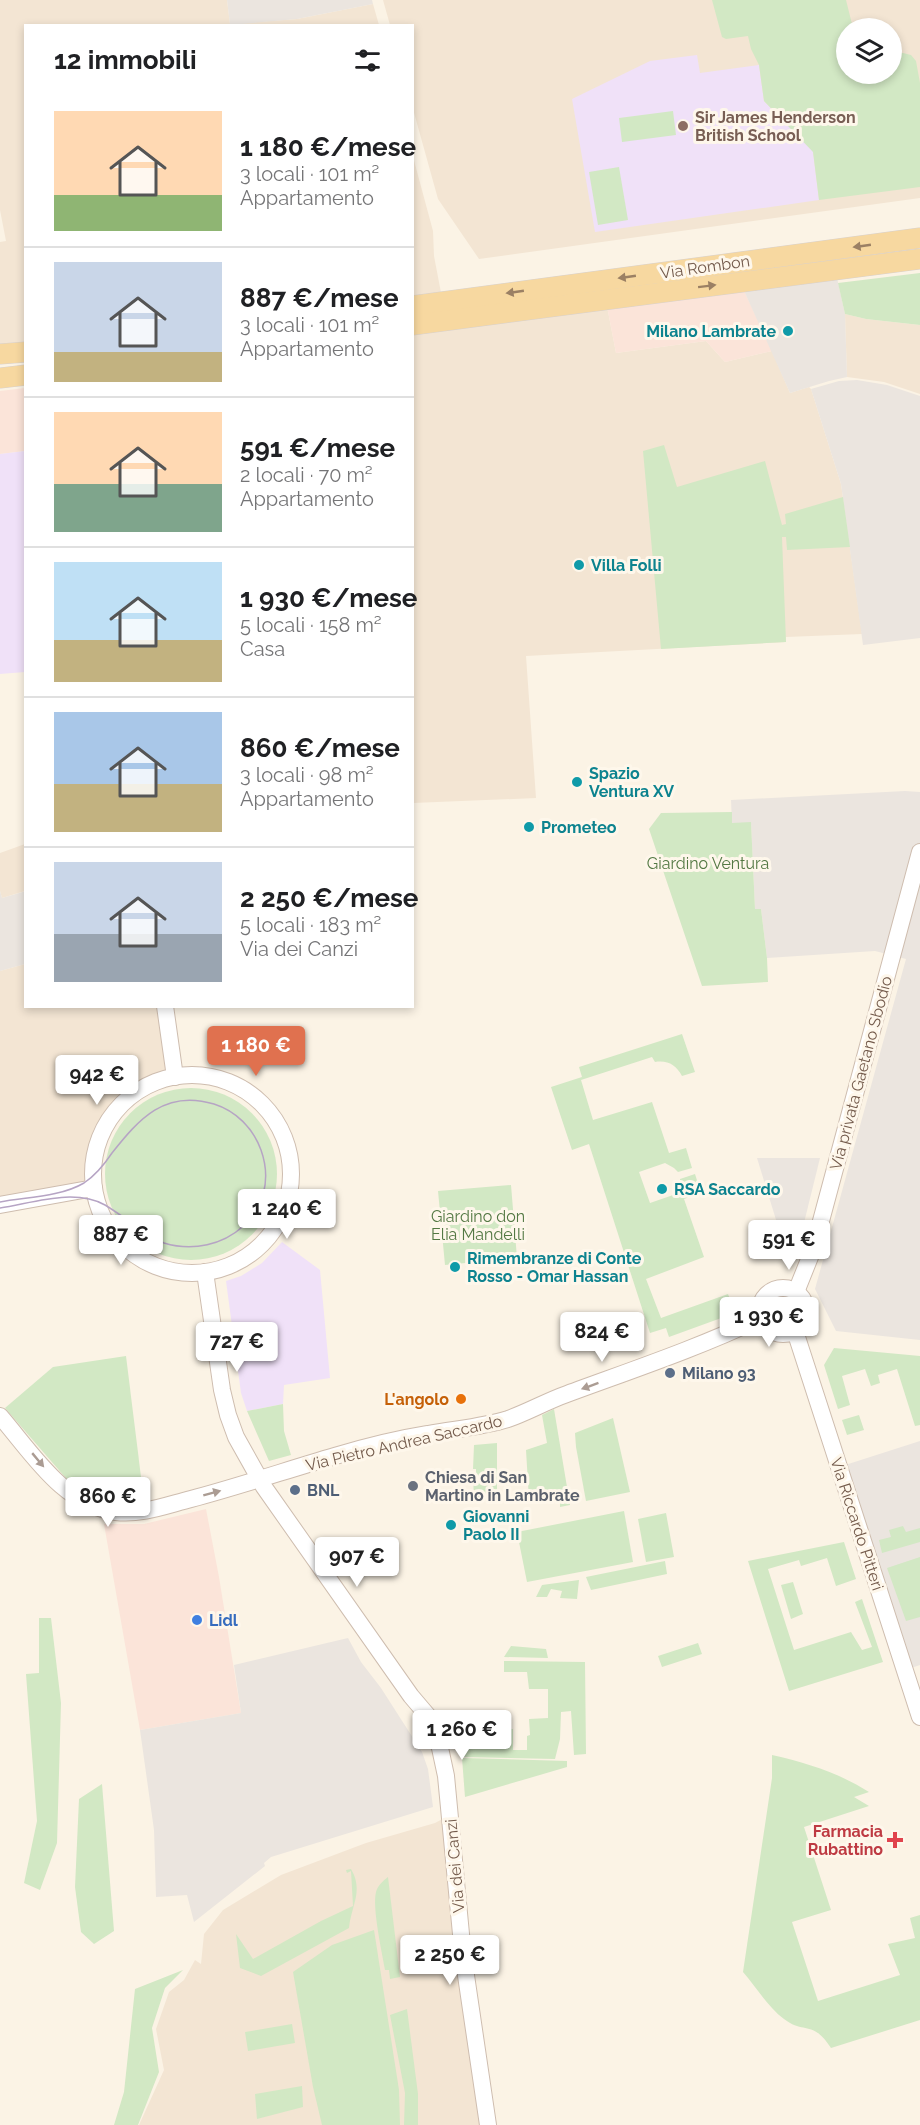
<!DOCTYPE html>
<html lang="it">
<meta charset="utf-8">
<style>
body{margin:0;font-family:Raleway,sans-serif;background:#f6f6f6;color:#202124;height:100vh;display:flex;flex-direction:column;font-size:22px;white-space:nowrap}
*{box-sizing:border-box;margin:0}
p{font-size:20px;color:#757577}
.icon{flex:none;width:33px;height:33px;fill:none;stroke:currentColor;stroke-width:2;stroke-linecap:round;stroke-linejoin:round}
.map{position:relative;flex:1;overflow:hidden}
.side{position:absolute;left:24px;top:24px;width:390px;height:984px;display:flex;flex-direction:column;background:#fff;border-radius:0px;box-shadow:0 3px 9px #0003}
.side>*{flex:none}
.tools{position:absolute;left:836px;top:18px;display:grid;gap:12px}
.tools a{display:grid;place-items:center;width:66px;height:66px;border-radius:50%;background:#fff;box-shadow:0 3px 9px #0003;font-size:30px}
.price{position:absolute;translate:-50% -51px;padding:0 14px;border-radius:6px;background:#fff;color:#222;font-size:20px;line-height:39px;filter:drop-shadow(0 2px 3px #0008)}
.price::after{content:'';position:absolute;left:50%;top:36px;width:18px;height:14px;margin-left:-9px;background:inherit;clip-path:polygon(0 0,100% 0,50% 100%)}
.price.active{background:#e0714f;color:#fff}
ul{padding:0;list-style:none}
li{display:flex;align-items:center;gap:18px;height:150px;padding:0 30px}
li+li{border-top:2px solid #e0e0e0}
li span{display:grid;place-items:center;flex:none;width:168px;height:120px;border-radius:0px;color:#555}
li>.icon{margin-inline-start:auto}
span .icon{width:72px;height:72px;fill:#fffc;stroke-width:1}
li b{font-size:26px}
h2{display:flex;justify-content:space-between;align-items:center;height:72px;padding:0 30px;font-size:26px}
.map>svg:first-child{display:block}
</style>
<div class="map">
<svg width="920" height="2125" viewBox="0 0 920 2125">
<rect width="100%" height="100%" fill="#fbf3e5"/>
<g fill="#f3e5d3" fill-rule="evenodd">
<path d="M 0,0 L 227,0 L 230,24 L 297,19 L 373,4 L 379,25 L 26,26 L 25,345 L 0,348 L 0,242 L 6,241 L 0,210 Z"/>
<path d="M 383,0 L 920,0 L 920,198 L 479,259 L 438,199 L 413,109 L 412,26 L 390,25 ZM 846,28 L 891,28 L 891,74 L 846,74 Z"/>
<path d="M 412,153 L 433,231 L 434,256 L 442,298 L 412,301 Z"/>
<path d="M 606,301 L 616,353 L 706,341 L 725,362 L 772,351 L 790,393 L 809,387 L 811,389 L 841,484 L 862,634 L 786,637 L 786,642 L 526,656 L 536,798 L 413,803 L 413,328 Z"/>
<path d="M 845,314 L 866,319 L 920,325 L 920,394 L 884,382 L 847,377 Z"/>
<path d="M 25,844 L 25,891 L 2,898 L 0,891 L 0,853 Z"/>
<path d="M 25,964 L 26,1006 L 163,1007 L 173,1075 L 147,1083 L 132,1093 L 117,1105 L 106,1120 L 98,1136 L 92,1157 L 92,1187 L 0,1203 L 0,971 Z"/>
<path d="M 450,1815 L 488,2125 L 139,2125 L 164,2070 L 156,2029 L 169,1992 L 184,1980 L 195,1960 L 201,1964 L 204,1934 L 223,1910 L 281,1875 L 366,1843 L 435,1823 Z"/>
</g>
<g fill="#fbe4d9">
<path d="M 741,284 L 772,351 L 725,362 L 706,341 L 616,353 L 606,301 Z"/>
<path d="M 25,388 L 25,451 L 0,454 L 0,391 Z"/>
<path d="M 206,1509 L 219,1577 L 241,1713 L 140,1730 L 104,1524 L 144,1524 Z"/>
</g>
<g fill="#ebe5df">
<path d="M 227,0 L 372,0 L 373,4 L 297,19 L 230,25 Z"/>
<path d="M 836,273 L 845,314 L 847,377 L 829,381 L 790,393 L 741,284 Z"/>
<path d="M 857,380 L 887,385 L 920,396 L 920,638 L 863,645 L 841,484 L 811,389 L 839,381 Z"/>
<path d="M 905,791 L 920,792 L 920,1340 L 836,1331 L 815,1289 L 906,959 L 875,951 L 767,958 L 761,909 L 755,909 L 751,823 L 732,823 L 731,800 Z"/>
<path d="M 0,891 L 2,898 L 26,891 L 25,964 L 0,971 Z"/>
<path d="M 757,1158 L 820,1158 L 801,1235 L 781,1236 Z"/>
<path d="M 920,1441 L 920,1665 L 905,1670 L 839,1467 Z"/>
<path d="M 348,1638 L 361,1662 L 381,1688 L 422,1752 L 428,1769 L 433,1807 L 271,1857 L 264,1863 L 265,1866 L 194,1922 L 187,1895 L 156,1897 L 154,1830 L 140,1730 L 241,1713 L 234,1665 Z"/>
</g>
<g fill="#f0e1f8">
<path d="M 697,55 L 700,73 L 759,65 L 764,101 L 813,151 L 819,200 L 595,232 L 572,99 L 650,61 Z"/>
<path d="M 25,451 L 25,672 L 0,674 L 0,454 Z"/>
<path d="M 282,1242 L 320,1270 L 330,1378 L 284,1385 L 283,1404 L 247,1411 L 241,1393 L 226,1281 L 241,1276 L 262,1263 Z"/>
</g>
<g fill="#d2e8c4">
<path d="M 712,0 L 846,0 L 853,28 L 846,28 L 846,74 L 891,74 L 891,52 L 903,53 L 911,55 L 916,61 L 920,83 L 920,187 L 819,200 L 813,152 L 764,101 L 759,65 L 751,49 L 748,36 L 726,39 L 722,37 Z"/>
<path d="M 673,111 L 676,135 L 622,142 L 619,118 Z"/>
<path d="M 619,167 L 628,220 L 598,225 L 589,172 Z"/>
<path d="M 920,273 L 920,325 L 866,319 L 845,314 L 838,283 Z"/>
<path d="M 664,445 L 677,487 L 765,461 L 782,525 L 786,524 L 785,514 L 843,497 L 850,547 L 787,550 L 786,537 L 782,537 L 786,642 L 661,649 L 643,451 Z"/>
<path d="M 732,812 L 732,823 L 751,822 L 755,909 L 761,909 L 767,958 L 768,982 L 702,986 L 649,829 L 661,813 Z"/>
<path d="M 682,1034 L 695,1072 L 682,1076 C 676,1065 668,1060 655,1062 L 652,1057 L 581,1080 L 593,1120 L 652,1102 L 669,1153 L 686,1148 L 692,1168 L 678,1172 L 674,1168 L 665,1163 L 639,1172 L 650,1203 L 676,1194 L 680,1186 L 680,1179 L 695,1174 L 701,1193 L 684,1199 L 704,1257 L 646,1279 L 661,1318 L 728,1294 L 735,1313 L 669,1337 L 666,1328 L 650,1333 L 589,1144 L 572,1150 L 551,1087 L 582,1077 L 579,1067 Z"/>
<circle cx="191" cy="1174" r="86"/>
<path d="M 511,1185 L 517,1258 L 445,1265 L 438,1191 Z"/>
<circle cx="783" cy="1311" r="17"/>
<path d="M 834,1348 L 920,1356 L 920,1425 L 915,1426 L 897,1369 L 878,1375 L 880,1383 L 871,1386 L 865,1369 L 842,1376 L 850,1405 L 838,1409 L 824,1365 Z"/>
<path d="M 126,1356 L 143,1493 L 101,1496 L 71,1484 L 5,1408 L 53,1367 Z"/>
<path d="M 283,1404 L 284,1431 L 291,1455 L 269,1461 L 247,1411 Z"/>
<path d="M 554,1409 L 570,1505 L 560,1507 L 560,1499 L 529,1500 L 526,1450 L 547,1443 L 542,1415 Z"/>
<path d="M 859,1415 L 864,1430 L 847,1435 L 842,1420 Z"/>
<path d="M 613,1418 L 630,1492 L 586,1501 L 576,1447 L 575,1433 Z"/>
<path d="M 497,1443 L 497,1500 L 474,1499 L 473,1475 L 476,1474 L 476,1469 L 473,1469 L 474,1445 Z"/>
<path d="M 624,1511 L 633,1562 L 527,1582 L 517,1532 Z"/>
<path d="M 666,1513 L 674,1557 L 646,1562 L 638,1519 Z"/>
<path d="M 903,1526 L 906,1532 L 920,1528 L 920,1542 L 882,1553 L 879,1540 L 891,1537 L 889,1530 Z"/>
<path d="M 844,1542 L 856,1579 L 836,1586 L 827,1558 L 801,1566 L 799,1560 L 768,1569 L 794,1650 L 851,1632 L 862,1650 L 872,1647 L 855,1602 L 862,1599 L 883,1662 L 789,1691 L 748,1561 Z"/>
<path d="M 920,1557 L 920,1617 L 906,1621 L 887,1568 Z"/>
<path d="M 665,1561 L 667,1574 L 591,1590 L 586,1577 Z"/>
<path d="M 579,1580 L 577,1599 L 560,1598 L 562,1591 L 551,1589 L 547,1597 L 536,1597 L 542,1585 Z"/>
<path d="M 793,1582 L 803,1614 L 791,1619 L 781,1585 Z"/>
<path d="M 39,1618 L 51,1618 L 61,1703 L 57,1843 L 40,1890 L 24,1883 L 37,1821 L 26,1674 L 39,1673 Z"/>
<path d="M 698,1643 L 702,1654 L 662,1667 L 658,1656 Z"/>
<path d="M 511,1646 L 546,1649 L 548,1658 L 504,1657 Z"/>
<path d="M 504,1661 L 585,1662 L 586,1754 L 574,1755 L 571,1711 L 561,1712 L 560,1739 L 555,1759 L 462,1757 L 461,1717 L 491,1717 L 491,1729 L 513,1729 L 513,1750 L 527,1750 L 527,1736 L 530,1735 L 529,1719 L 548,1718 L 548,1689 L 529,1689 L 527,1672 L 504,1672 Z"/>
<path d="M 772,1755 C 807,1763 839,1773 869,1792 L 854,1797 L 869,1806 L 804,1827 L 831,1910 L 792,1922 L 818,2001 L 900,1975 L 888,1944 L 915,1938 L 910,1918 L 920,1915 L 920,2020 L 831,2048 C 812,2019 805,2035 784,2019 C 768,2007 756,1987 743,1972 L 772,1778 Z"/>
<path d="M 462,1758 L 567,1761 L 567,1767 L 465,1797 Z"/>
<path d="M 102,1784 L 114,1931 L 94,1944 L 81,1932 L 75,1887 L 79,1799 Z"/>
<path d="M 351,1869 C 364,1891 351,1906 349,1928 L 261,1976 L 240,1968 L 236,1934 L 253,1959 L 321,1921 L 353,1906 L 351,1871 L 347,1873 L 346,1870 Z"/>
<path d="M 388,1877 L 400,1977 L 390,1979 L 389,1970 L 385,1970 C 382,1952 372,1908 376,1892 C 378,1885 383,1881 388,1877 Z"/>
<path d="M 374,1930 L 399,2090 L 400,2125 L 322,2125 L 313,2087 L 293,1972 L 332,1945 Z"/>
<path d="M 183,1970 L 165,1988 L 152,2028 L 159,2072 L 138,2125 L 114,2125 L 124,2092 L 135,1989 Z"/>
<path d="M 407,2009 L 418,2094 L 418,2125 L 404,2125 L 405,2093 L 390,2015 Z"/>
<path d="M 292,2024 L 295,2043 L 248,2051 L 245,2032 Z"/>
<path d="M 302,2086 L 303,2107 L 257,2119 L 255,2094 Z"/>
</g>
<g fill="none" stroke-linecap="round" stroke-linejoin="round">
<defs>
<g id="tertiary">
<path d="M 165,1006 L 175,1077"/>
<circle cx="192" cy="1174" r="99"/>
<path d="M 0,1205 L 94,1188"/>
<path d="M 205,1272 L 222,1390 L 228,1415 L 236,1437 L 264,1487 L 411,1696 L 428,1716 L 440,1748 L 446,1776 L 463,1955 L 488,2125"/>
<circle cx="783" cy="1311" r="23"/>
<path d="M 796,1292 L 814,1247 L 920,852"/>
<path d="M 795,1331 L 920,1717"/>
<path d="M 0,1416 C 32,1453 63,1505 116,1512 C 141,1515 167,1505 191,1499 C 240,1486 287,1470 335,1456 C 365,1447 397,1439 428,1434 C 454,1429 483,1427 508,1419 C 528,1412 547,1401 567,1394 C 632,1370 698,1348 761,1318"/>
</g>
<g id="primary">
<path d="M 412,306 L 920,238"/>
<path d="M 412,325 L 920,259"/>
<path d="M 0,354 L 26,352"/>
<path d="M 0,378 L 26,375"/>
</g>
</defs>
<use href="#tertiary" stroke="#cebdaf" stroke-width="18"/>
<use href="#primary" stroke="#d8d1cd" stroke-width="21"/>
<use href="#tertiary" stroke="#fff" stroke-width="16"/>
<use href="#primary" stroke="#f7d8a0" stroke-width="20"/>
<path stroke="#b6a4c4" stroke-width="1.5" d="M 0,1202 C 27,1197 60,1197 84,1183 C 96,1175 104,1165 112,1153 C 139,1119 165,1089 214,1104 C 236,1111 253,1128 261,1150 C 283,1212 223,1261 164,1243 C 143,1233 125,1217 105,1205 C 74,1188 33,1203 0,1208"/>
</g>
<defs><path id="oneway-solid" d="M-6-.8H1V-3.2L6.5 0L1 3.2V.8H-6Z" transform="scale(1.5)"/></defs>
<g fill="#9b8064">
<use href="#oneway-solid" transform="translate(862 246) rotate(172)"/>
<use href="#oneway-solid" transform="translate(627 277) rotate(172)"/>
<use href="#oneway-solid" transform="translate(707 286) rotate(-7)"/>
<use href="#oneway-solid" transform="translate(515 292) rotate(172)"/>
</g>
<g fill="#ab9c93">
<use href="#oneway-solid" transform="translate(590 1386) rotate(160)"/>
<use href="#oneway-solid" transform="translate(38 1460) rotate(50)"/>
<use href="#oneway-solid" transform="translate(212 1493) rotate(-15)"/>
</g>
<circle fill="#8d6e63" stroke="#fef7eb" stroke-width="2" cx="683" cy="126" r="6"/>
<g fill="#0f9aa8" stroke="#fef7eb" stroke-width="2">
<circle cx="788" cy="331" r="6"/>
<circle cx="579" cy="565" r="6"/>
<circle cx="577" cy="782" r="6"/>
<circle cx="529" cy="827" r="6"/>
<circle cx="662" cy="1189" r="6"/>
<circle cx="455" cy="1267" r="6"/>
<circle cx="451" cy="1525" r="6"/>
</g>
<g fill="#5c6f8a" stroke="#fef7eb" stroke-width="2">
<circle cx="670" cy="1373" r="6"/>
<circle cx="295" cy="1490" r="6"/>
</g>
<circle fill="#e8710a" stroke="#fef7eb" stroke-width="2" cx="461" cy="1399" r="6"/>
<circle fill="#6b7280" stroke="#fef7eb" stroke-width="2" cx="413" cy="1486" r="6"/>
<circle fill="#3f7fe0" stroke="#fef7eb" stroke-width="2" cx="197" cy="1620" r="6"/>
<path fill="#e0444e" stroke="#fef7eb" stroke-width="2" d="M892 1831h6v6h6v6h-6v6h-6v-6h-6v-6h6z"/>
<g text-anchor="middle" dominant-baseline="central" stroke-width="6" stroke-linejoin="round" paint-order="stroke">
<g font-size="16" font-weight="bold" fill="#785e54" stroke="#fef7eb" text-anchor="start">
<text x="695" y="117">Sir James Henderson<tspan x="695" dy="18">British School</tspan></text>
</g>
<g font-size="16" fill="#735a4b" stroke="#fef7eb">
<text transform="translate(705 267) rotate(-8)">Via Rombon</text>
<text transform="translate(861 1073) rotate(-75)">Via privata Gaetano Sbodio</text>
<text transform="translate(404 1443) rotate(-13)">Via Pietro Andrea Saccardo</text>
<text transform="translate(857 1524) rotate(72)">Via Riccardo Pitteri</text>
<text transform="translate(455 1866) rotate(-95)">Via dei Canzi</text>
</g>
<g font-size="16" font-weight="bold" fill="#0d838f" stroke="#fef7eb" text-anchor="start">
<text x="776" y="331" text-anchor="end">Milano Lambrate</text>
<text x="591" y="565">Villa Folli</text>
<text x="589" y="773">Spazio<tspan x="589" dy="18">Ventura XV</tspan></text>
<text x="541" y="827">Prometeo</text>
<text x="674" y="1189">RSA Saccardo</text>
<text x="467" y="1258">Rimembranze di Conte<tspan x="467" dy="18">Rosso - Omar Hassan</tspan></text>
<text x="463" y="1516">Giovanni<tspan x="463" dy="18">Paolo II</tspan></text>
</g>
<g font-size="16" fill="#537843" stroke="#fef7eb">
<text x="708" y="863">Giardino Ventura</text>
<text x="478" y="1216">Giardino don<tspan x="478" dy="18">Elia Mandelli</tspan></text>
</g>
<g font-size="16" font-weight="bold" fill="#4e5e75" stroke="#fef7eb" text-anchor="start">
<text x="682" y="1373">Milano 93</text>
<text x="307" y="1490">BNL</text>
</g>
<g font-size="16" font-weight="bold" fill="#c56008" stroke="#fef7eb" text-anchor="end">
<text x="449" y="1399">L'angolo</text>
</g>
<g font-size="16" font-weight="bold" fill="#5b616d" stroke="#fef7eb" text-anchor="start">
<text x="425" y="1477">Chiesa di San<tspan x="425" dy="18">Martino in Lambrate</tspan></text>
</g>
<g font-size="16" font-weight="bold" fill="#366cbe" stroke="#fef7eb" text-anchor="start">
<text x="209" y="1620">Lidl</text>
</g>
<g font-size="16" font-weight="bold" fill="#be3a42" stroke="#fef7eb" text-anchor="end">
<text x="883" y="1831">Farmacia<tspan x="883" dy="18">Rubattino</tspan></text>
</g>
</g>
</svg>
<div class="tools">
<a><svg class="icon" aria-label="layers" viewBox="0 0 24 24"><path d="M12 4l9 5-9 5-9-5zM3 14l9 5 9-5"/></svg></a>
</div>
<b class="price active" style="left:256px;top:1077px">1 180 €</b>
<b class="price" style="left:97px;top:1106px">942 €</b>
<b class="price" style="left:287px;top:1240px">1 240 €</b>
<b class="price" style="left:121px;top:1266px">887 €</b>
<b class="price" style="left:789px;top:1271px">591 €</b>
<b class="price" style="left:769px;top:1348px">1 930 €</b>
<b class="price" style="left:602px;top:1363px">824 €</b>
<b class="price" style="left:237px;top:1373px">727 €</b>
<b class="price" style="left:108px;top:1528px">860 €</b>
<b class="price" style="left:357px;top:1588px">907 €</b>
<b class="price" style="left:462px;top:1761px">1 260 €</b>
<b class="price" style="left:450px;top:1986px">2 250 €</b>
<section class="side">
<h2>12 immobili<svg class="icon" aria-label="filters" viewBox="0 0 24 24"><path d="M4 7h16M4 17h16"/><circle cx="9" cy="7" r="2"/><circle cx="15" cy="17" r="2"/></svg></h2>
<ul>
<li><span style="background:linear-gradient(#ffd9b3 70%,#8fb573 0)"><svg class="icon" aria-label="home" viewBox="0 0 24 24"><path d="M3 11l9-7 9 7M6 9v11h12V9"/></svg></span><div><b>1 180 €/mese</b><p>3 locali · 101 m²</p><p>Appartamento</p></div></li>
<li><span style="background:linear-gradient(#c9d6e8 75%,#c2b280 0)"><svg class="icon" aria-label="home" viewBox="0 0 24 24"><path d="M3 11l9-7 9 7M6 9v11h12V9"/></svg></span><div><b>887 €/mese</b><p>3 locali · 101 m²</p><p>Appartamento</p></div></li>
<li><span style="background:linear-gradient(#ffd9b3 60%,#7fa58c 0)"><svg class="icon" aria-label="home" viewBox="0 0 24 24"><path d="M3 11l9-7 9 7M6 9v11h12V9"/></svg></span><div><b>591 €/mese</b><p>2 locali · 70 m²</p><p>Appartamento</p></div></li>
<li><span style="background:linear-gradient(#bfe0f5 65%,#c2b280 0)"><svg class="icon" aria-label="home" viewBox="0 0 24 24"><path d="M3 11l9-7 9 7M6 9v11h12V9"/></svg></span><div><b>1 930 €/mese</b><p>5 locali · 158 m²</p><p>Casa</p></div></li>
<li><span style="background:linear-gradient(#a9c7e8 60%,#c2b280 0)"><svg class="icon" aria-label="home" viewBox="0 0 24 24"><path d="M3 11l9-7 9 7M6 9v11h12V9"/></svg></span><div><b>860 €/mese</b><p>3 locali · 98 m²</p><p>Appartamento</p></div></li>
<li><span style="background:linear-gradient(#c9d6e8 60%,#9aa5b1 0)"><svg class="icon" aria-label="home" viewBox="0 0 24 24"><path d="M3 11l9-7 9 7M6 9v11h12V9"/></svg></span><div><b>2 250 €/mese</b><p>5 locali · 183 m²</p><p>Via dei Canzi</p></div></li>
</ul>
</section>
</div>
